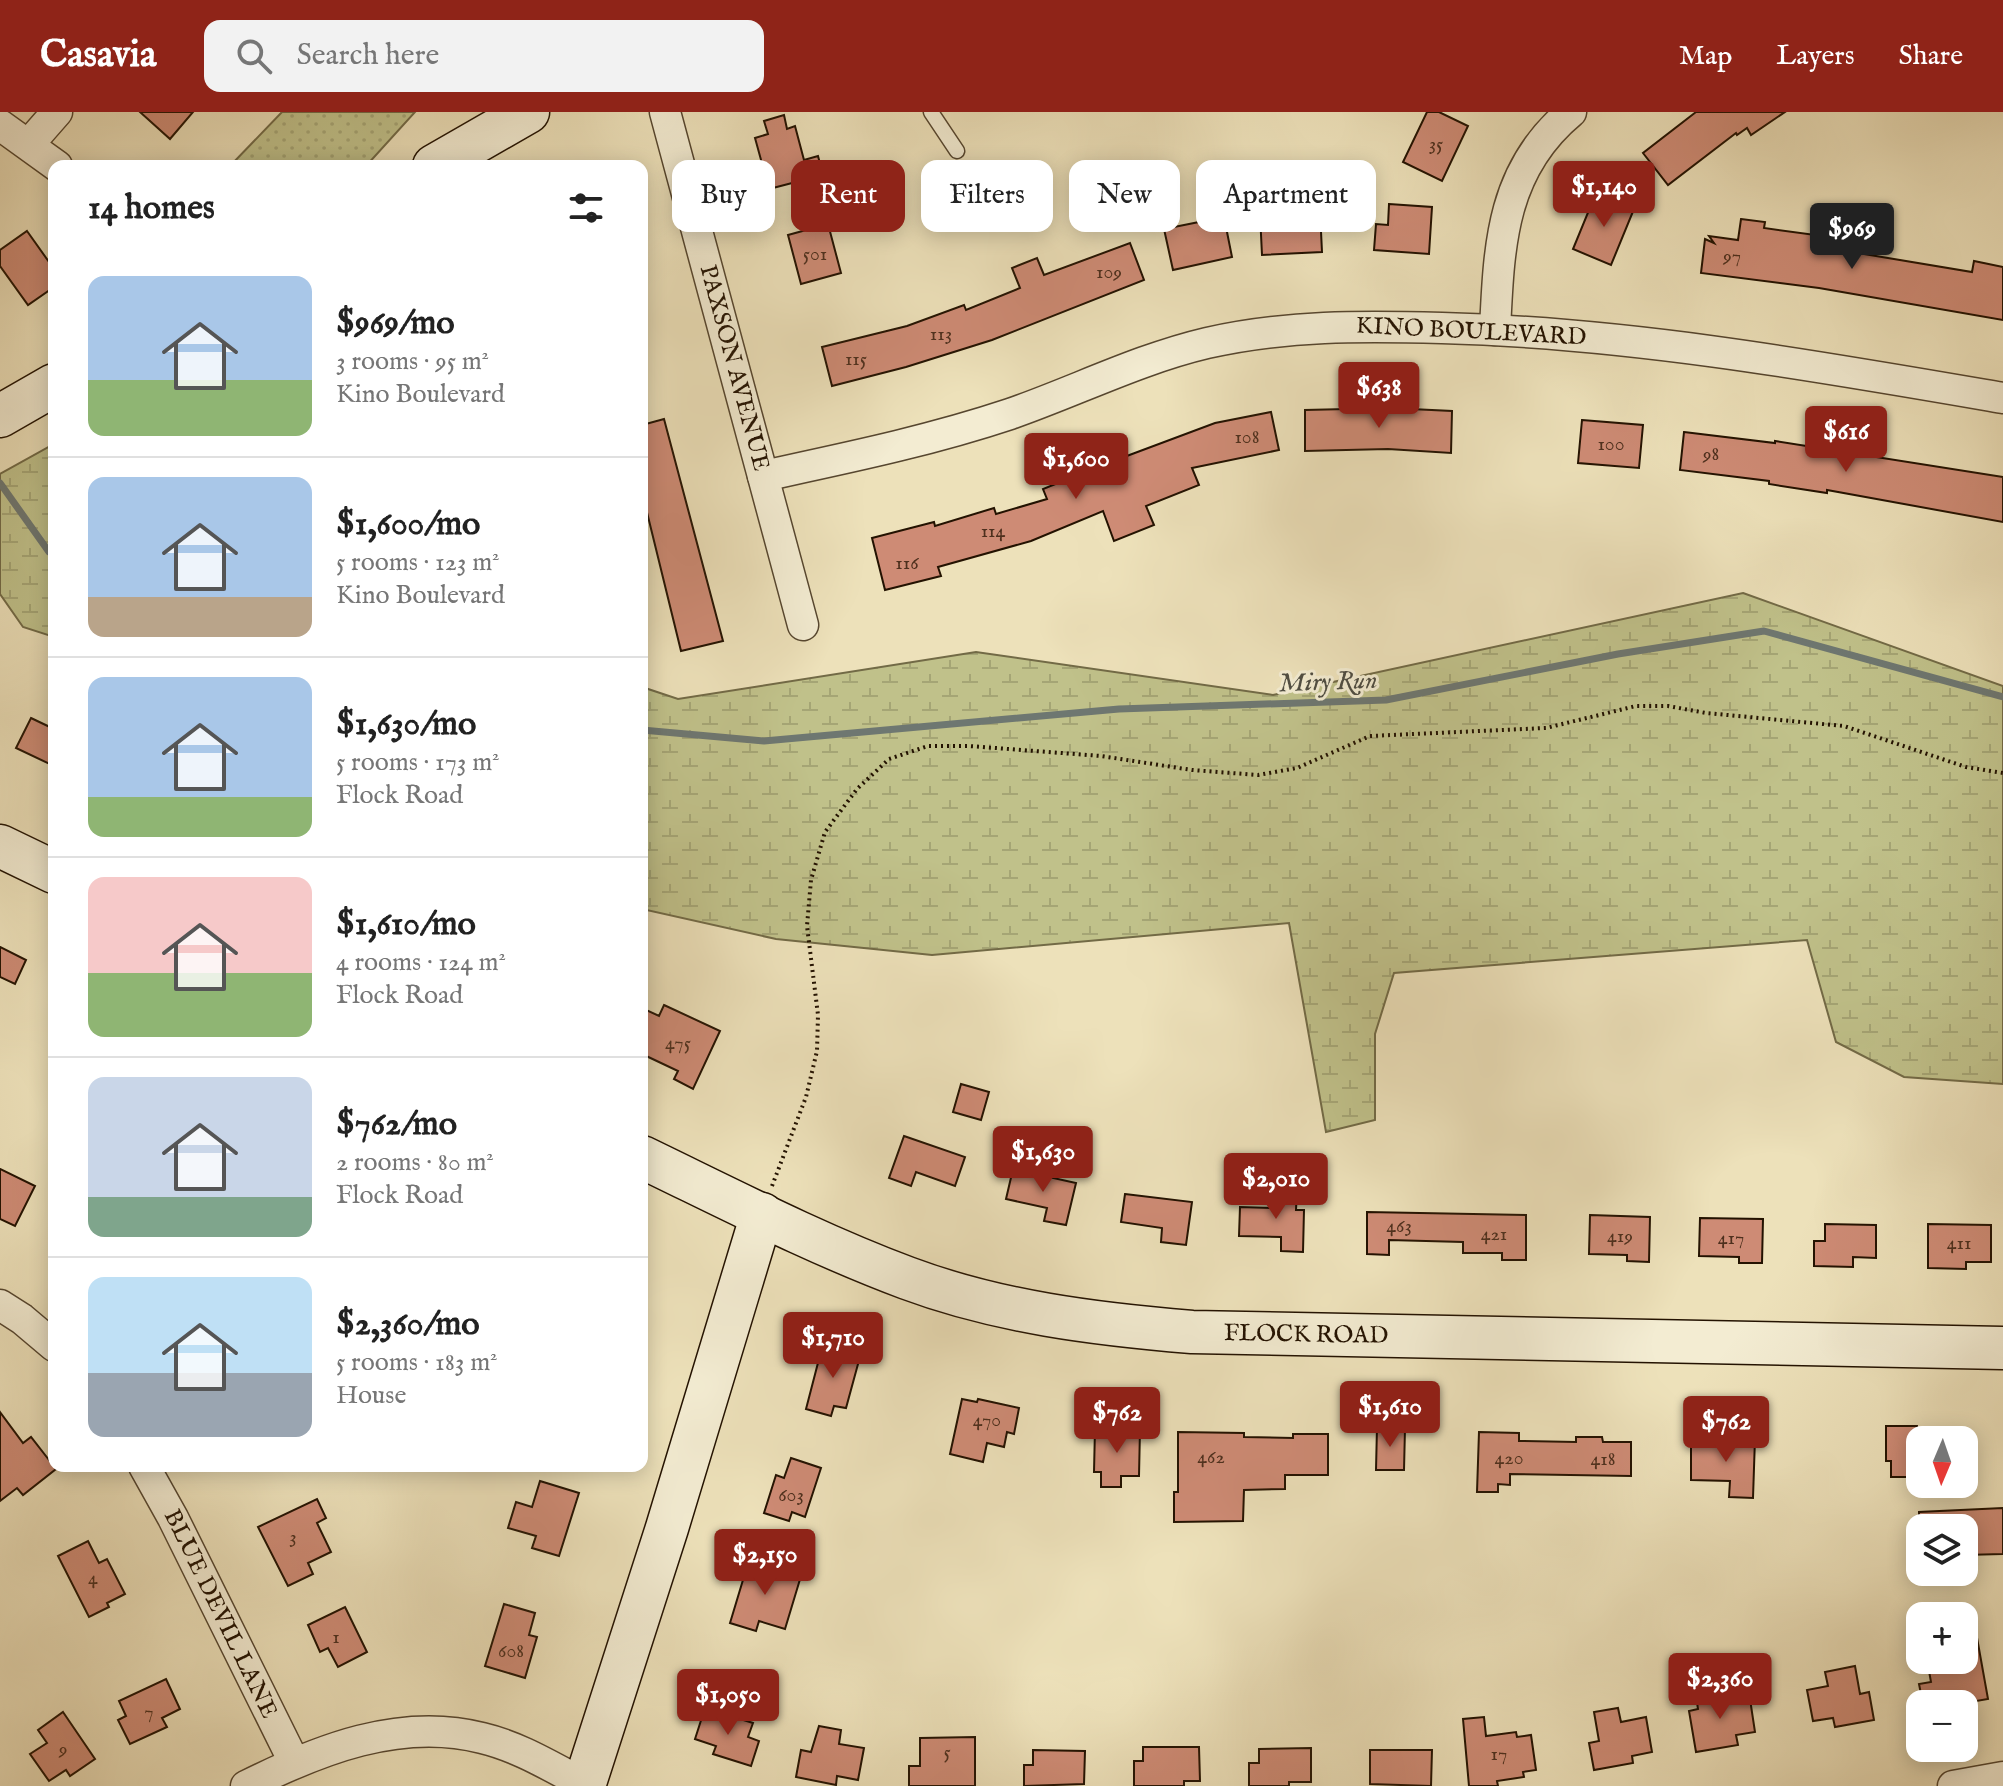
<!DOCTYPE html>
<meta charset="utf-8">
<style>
body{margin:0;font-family:"IM FELL English",serif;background:#f2f2f2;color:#222;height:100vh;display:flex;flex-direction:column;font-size:30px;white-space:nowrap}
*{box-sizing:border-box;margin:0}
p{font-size:26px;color:#767676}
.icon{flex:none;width:44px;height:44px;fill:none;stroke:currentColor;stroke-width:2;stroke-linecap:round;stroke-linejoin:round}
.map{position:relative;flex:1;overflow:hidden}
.sheet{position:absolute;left:48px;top:48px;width:600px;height:1312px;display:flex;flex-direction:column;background:#fff;border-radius:16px;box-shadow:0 4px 20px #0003}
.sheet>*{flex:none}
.banner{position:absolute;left:672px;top:48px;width:760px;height:72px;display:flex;gap:16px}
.needle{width:52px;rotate:182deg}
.buttons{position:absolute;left:1906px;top:1314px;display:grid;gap:16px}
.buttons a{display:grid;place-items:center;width:72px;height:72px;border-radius:16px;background:#fff;box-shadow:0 4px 20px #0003;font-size:40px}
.price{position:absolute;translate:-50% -68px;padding:0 18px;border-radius:8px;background:#8f2418;color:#fff;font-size:26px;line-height:52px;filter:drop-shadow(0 2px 4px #0008)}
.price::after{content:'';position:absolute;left:50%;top:48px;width:24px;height:18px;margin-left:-12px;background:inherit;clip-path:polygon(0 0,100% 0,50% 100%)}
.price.on{background:#222;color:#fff}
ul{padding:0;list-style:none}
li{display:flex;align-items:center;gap:24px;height:200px;padding:0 40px}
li+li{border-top:2px solid #e0e0e0}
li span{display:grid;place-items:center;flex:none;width:224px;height:160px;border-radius:16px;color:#555}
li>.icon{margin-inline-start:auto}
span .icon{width:96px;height:96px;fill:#fffc;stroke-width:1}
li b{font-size:34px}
h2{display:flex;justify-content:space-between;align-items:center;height:96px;padding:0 40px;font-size:34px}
.chip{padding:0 28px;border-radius:16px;background:#fff;box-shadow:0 4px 20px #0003;font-size:28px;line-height:72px}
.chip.on{background:#8f2418;color:#fff}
header{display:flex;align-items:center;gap:48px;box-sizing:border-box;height:112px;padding:0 40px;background:#8f2418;color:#fff}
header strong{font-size:38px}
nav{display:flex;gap:44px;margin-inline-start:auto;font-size:28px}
.search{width:560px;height:72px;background:#f2f2f2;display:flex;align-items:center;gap:20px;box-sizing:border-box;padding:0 28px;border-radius:16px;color:#767676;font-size:30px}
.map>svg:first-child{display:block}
</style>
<header>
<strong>Casavia</strong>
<div class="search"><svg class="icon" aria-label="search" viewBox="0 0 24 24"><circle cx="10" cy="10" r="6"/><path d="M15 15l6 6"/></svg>Search here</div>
<nav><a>Map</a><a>Layers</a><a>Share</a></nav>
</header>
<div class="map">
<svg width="2003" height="1674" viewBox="0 0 2003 1674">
<defs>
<pattern id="grass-dots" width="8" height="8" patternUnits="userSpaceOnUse" patternTransform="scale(2)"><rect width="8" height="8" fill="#c0c18a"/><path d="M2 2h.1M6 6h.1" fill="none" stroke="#a5a575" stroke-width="1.8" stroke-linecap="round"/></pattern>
<pattern id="wetland-marsh" width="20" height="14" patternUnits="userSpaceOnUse" patternTransform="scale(2)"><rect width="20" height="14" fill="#c0c18a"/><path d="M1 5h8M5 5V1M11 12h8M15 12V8" fill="none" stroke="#a5a575"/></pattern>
</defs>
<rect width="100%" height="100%" fill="#ede1ba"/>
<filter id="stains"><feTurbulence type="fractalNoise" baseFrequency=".0025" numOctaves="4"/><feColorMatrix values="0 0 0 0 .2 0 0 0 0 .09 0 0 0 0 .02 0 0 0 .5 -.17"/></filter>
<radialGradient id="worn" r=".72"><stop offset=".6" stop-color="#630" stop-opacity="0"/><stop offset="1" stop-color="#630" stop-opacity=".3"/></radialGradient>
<path fill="url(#grass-dots)" stroke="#726a46" stroke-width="2" d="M 282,0 L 415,0 L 366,54 L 230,54 Z"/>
<g fill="url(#wetland-marsh)" stroke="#726a46" stroke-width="2">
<path d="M 54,332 L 54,525 L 23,515 L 0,482 L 0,362 Z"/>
<path d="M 1743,481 L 2003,574 L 2003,972 L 1904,965 L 1836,930 L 1807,828 L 1394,861 L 1375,922 L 1375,1008 L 1326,1020 L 1289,811 L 932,843 L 776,827 L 642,797 L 642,575 L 678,587 L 976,540 L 1273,583 Z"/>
</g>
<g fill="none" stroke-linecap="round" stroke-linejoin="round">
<g stroke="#6e7771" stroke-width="7">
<path d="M 0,371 L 49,440 L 54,442"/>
<path d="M 642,618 L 764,629 L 1119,597 L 1386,588 L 1618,542 L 1764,519 L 2003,585"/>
</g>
</g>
<g fill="#ce8b75" stroke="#231201" stroke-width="2">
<path d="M 140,0 L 193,0 L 170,27 Z"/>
<path d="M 1427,0 L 1439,0 L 1468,14 L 1442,69 L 1403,50 Z"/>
<path d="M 1696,0 L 1785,0 L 1751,23 L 1747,16 L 1737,23 L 1736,21 L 1668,73 L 1643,41 Z"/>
<path d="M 784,3 L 787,17 L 795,14 L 804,48 L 818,44 L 823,63 L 769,77 L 755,26 L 768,22 L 764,9 Z"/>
<path d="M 1596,81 L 1634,97 L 1611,153 L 1573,137 Z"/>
<path d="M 1389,92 L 1432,95 L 1429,142 L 1374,138 L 1376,112 L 1388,113 Z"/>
<path d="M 1320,99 L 1322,140 L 1262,143 L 1260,102 Z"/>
<path d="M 1224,105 L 1232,145 L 1173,158 L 1164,117 Z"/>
<path d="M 1741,107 L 1765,110 L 1764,116 L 1853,128 L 1852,140 L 1972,160 L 1974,149 L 2003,155 L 2003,208 L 1819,176 L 1701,161 L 1705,127 L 1714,131 L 1709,124 L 1738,128 Z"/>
<path d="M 828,112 L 841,161 L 801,172 L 788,123 Z"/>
<path d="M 27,119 L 54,157 L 54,175 L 28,193 L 0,154 L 0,138 Z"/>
<path d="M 1130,131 L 1144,168 L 992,228 L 906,255 L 832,274 L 822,235 L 907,214 L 964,193 L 966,198 L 1020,176 L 1012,156 L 1037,146 L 1044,163 Z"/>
<path d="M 1390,296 L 1452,299 L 1451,341 L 1388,337 L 1305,339 L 1305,298 Z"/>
<path d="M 1271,300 L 1279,338 L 1192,356 L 1199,373 L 1146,394 L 1154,413 L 1114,429 L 1103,399 L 1031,429 L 938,455 L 941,464 L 885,478 L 872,426 L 934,410 L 935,414 L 994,396 L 996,402 L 1047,387 L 1043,377 L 1100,354 L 1215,311 Z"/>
<path d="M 664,307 L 723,529 L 681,539 L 642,380 L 642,313 Z"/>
<path d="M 1582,308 L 1643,313 L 1639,356 L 1578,351 Z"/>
<path d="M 1684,320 L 1775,331 L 1775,329 L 2003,365 L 2003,410 L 1827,378 L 1827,381 L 1769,372 L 1769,369 L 1680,358 Z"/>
<path d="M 31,606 L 54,617 L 54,654 L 16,636 Z"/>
<path d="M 0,835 L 26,848 L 15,872 L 0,865 Z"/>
<path d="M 664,893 L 720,919 L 693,977 L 674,967 L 678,959 L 642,942 L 642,896 L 659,904 Z"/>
<path d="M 961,972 L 989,980 L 981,1008 L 953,1000 Z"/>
<path d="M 904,1024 L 965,1045 L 955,1074 L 916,1060 L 911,1074 L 889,1066 Z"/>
<path d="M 0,1057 L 35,1074 L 15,1114 L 0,1107 Z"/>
<path d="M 1013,1057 L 1076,1071 L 1066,1113 L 1044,1109 L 1047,1096 L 1006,1087 Z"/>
<path d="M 1273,1076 L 1297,1077 L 1296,1098 L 1304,1098 L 1303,1140 L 1281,1139 L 1281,1125 L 1239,1124 L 1240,1095 L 1272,1096 Z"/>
<path d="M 1125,1082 L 1192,1090 L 1186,1133 L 1161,1130 L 1162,1116 L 1121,1110 Z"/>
<path d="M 1367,1100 L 1526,1103 L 1526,1148 L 1502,1148 L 1502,1141 L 1463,1141 L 1463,1130 L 1389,1128 L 1389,1143 L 1367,1142 Z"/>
<path d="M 1590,1103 L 1650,1105 L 1649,1150 L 1627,1149 L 1627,1143 L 1589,1142 Z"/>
<path d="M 1700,1106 L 1763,1107 L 1762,1151 L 1739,1151 L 1739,1145 L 1699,1144 Z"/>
<path d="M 1825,1112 L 1876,1113 L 1876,1146 L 1853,1145 L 1853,1155 L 1814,1154 L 1814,1129 L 1825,1129 Z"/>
<path d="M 1928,1112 L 1991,1113 L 1991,1150 L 1966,1150 L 1966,1157 L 1928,1156 Z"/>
<path d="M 828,1233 L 861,1241 L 846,1296 L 834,1294 L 831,1304 L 806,1297 L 819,1247 L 824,1248 Z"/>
<path d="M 962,1287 L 977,1290 L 978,1287 L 1019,1296 L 1014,1322 L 1007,1320 L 1004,1335 L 987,1331 L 983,1350 L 950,1342 Z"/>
<path d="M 0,1300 L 23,1331 L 31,1325 L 56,1357 L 23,1383 L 17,1376 L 0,1389 Z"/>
<path d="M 1886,1314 L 1917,1314 L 1920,1350 L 1917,1350 L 1917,1365 L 1891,1365 L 1891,1349 L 1886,1349 Z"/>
<path d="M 1377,1315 L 1405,1316 L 1404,1358 L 1376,1358 Z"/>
<path d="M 1095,1316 L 1140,1317 L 1139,1364 L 1121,1364 L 1121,1375 L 1101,1375 L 1101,1360 L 1094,1360 Z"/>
<path d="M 1178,1320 L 1244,1321 L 1244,1325 L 1293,1326 L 1293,1322 L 1328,1322 L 1328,1363 L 1285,1363 L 1285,1377 L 1244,1378 L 1243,1409 L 1174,1410 L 1174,1380 L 1178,1380 Z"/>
<path d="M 1479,1320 L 1519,1321 L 1519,1329 L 1576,1330 L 1576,1325 L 1602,1325 L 1603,1330 L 1631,1330 L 1631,1364 L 1510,1362 L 1510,1373 L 1498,1372 L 1498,1380 L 1477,1380 Z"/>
<path d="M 1715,1325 L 1755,1326 L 1753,1386 L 1729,1385 L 1730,1369 L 1691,1368 L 1691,1330 L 1715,1331 Z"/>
<path d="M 791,1346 L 821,1356 L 805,1405 L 792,1400 L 789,1409 L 764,1401 L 776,1363 L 784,1366 Z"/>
<path d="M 540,1369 L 579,1381 L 559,1444 L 532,1436 L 536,1424 L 508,1416 L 516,1390 L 532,1395 Z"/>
<path d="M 317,1387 L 326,1406 L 317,1411 L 331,1440 L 308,1451 L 313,1462 L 288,1474 L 258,1415 Z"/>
<path d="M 2003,1396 L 2003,1442 L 1964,1443 L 1964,1416 L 1919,1416 L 1919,1400 Z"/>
<path d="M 88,1429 L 99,1451 L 107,1447 L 125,1482 L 107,1491 L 109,1495 L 89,1505 L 58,1444 Z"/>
<path d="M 749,1448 L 801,1464 L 785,1517 L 759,1509 L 756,1519 L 730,1511 Z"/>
<path d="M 504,1492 L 535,1501 L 529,1523 L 537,1525 L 525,1566 L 485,1554 Z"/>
<path d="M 345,1495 L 367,1540 L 338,1555 L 328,1536 L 320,1540 L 308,1513 Z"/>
<path d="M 1974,1509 L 1988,1587 L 1959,1592 L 1923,1592 L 1919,1572 L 1931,1570 L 1927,1548 L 1964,1548 L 1964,1510 Z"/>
<path d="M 1855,1554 L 1860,1582 L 1869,1580 L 1874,1608 L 1835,1615 L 1833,1606 L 1813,1609 L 1807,1578 L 1828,1574 L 1825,1560 Z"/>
<path d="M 166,1567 L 180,1597 L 162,1606 L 167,1615 L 130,1632 L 118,1608 L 126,1604 L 119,1589 Z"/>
<path d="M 1727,1578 L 1730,1591 L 1750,1587 L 1755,1620 L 1736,1623 L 1738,1633 L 1696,1640 L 1689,1599 L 1698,1597 L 1696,1584 Z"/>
<path d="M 705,1596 L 753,1611 L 748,1625 L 759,1629 L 751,1654 L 713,1642 L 716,1634 L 695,1627 Z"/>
<path d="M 1618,1596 L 1621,1610 L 1646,1605 L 1652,1640 L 1632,1644 L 1633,1651 L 1594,1658 L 1589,1631 L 1599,1629 L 1594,1600 Z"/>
<path d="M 63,1600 L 95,1647 L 70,1664 L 66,1658 L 49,1669 L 30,1642 L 47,1631 L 38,1618 Z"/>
<path d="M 1484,1605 L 1486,1624 L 1516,1620 L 1517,1625 L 1531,1623 L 1536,1658 L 1523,1660 L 1524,1665 L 1497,1669 L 1498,1674 L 1469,1674 L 1463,1607 Z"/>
<path d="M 819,1614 L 841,1618 L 839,1632 L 864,1636 L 858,1668 L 837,1664 L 836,1673 L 796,1665 L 801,1638 L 811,1640 Z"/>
<path d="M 975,1625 L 975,1674 L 909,1674 L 909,1654 L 920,1654 L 920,1626 Z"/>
<path d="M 1143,1635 L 1199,1635 L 1200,1669 L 1184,1669 L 1184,1674 L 1134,1674 L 1134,1649 L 1143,1649 Z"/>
<path d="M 1311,1636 L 1311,1670 L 1289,1670 L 1289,1674 L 1249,1674 L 1249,1651 L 1259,1651 L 1259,1637 Z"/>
<path d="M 1033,1638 L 1085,1639 L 1084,1672 L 1024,1674 L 1024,1653 L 1033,1653 Z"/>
<path d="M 1370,1638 L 1432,1638 L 1431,1674 L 1370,1672 Z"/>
</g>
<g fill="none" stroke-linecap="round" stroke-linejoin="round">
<defs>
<path id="lane" d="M 931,0 L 957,39"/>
<g id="street">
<path d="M 665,0 L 803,513"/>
<path d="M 0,13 L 57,54"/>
<path d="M 29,32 L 57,0"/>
<path d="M 1495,218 C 1499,134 1501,58 1571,0"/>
<path d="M 763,364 C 846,346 929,329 1010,302 C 1076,279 1139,247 1207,231 C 1285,213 1363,214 1442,216 C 1631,221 1817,254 2003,286"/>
<path d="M 0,1193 L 22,1207 L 54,1234"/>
<path d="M 144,1354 L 173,1406 L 294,1650"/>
<path d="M 246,1674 C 318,1638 400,1605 482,1626 C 520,1635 553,1656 588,1674"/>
<path d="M 1953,1674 L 2003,1665"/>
</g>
<g id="secondary">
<path d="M 434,54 L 528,0"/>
<path d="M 0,304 L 54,273"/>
<path d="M 0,734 L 54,760"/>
<path d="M 642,1045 C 729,1087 816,1132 907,1166 C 998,1200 1095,1212 1192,1220 L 2003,1236"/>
<path d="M 584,1674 L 667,1416 L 762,1102"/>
</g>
</defs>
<use href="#lane" stroke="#56462f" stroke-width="17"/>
<use href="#street" stroke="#56462f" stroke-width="33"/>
<use href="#secondary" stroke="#231201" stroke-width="45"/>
<path stroke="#231201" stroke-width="4" stroke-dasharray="2 4" stroke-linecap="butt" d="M 772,1074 L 806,985 L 817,939 L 818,903 L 807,814 L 811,768 L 825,720 L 857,677 L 889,647 L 928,634 L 969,634 L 1101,644 L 1192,658 L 1258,663 L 1297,656 L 1370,624 L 1546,616 L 1636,594 L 1668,594 L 1706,601 L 1844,614 L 1966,655 L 2003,661"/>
<use href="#lane" stroke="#f3ecd2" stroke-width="14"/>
<use href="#street" stroke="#f3ecd2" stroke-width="30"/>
<use href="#secondary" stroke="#f3ecd2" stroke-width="42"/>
</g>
<g text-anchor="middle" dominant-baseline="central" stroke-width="6" stroke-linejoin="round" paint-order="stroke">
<g font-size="20" fill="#4e301e">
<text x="1436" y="32">35</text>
<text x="815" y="142">501</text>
<text x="1732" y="144">97</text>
<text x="1109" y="160">109</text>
<text x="941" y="222">113</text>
<text x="856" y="247">115</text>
<text x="1247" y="325">108</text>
<text x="1611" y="332">100</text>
<text x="1711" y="342">98</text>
<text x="993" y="419">114</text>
<text x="907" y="451">116</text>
<text x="678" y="931">475</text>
<text x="1399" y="1114">463</text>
<text x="1494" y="1122">421</text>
<text x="1620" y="1124">419</text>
<text x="1731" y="1126">417</text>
<text x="1959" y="1131">411</text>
<text x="987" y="1308">470</text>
<text x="1211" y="1345">462</text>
<text x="1509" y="1346">420</text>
<text x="1603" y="1347">418</text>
<text x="791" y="1383">603</text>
<text x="293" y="1425">3</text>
<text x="93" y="1466">4</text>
<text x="336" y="1525">1</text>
<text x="511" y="1539">608</text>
<text x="149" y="1600">7</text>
<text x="63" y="1637">9</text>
<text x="947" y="1640">5</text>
<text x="1499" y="1642">17</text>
</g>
<g font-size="24" fill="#231201" stroke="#f3ecd2">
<text transform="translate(1471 220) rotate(3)">KINO BOULEVARD</text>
<text transform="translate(734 256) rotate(75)">PAXSON AVENUE</text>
<text transform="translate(1306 1223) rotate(1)">FLOCK ROAD</text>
<text transform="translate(220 1502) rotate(64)">BLUE DEVIL LANE</text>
</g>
<g font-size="26" font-style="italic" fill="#4f4d42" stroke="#f3ecd2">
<text transform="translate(1328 570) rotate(-2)">Miry Run</text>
</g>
</g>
<rect width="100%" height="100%" filter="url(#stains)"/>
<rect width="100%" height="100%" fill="url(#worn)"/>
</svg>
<div class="buttons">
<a><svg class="needle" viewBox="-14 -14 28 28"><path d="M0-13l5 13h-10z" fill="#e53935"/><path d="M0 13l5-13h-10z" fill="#767676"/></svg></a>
<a><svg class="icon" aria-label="layers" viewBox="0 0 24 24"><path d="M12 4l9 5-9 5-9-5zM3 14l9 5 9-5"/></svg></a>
<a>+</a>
<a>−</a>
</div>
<b class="price" style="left:1604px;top:117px">$1,140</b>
<b class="price on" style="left:1852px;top:159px">$969</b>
<b class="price" style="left:1379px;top:318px">$638</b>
<b class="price" style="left:1846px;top:362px">$616</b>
<b class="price" style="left:1076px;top:389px">$1,600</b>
<b class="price" style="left:1043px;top:1082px">$1,630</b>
<b class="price" style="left:1276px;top:1109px">$2,010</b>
<b class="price" style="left:833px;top:1268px">$1,710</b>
<b class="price" style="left:1390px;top:1337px">$1,610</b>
<b class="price" style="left:1117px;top:1343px">$762</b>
<b class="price" style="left:1726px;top:1352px">$762</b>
<b class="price" style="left:765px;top:1485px">$2,150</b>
<b class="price" style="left:1720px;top:1609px">$2,360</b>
<b class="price" style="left:728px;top:1625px">$1,050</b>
<div class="banner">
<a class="chip">Buy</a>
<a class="chip on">Rent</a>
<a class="chip">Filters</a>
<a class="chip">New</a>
<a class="chip">Apartment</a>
</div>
<section class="sheet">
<h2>14 homes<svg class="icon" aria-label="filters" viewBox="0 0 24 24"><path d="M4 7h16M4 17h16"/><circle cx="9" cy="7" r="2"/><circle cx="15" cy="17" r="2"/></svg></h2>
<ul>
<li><span style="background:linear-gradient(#a9c7e8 65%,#8fb573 0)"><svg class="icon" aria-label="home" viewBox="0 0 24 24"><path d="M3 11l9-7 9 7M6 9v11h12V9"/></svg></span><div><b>$969/mo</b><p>3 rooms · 95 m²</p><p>Kino Boulevard</p></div></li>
<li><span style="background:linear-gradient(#a9c7e8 75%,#b9a48a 0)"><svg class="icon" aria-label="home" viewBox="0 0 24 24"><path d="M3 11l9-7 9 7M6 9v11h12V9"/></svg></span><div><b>$1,600/mo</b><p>5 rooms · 123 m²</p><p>Kino Boulevard</p></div></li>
<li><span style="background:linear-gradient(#a9c7e8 75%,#8fb573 0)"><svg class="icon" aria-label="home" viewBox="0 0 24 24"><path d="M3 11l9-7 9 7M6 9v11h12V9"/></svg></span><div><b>$1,630/mo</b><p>5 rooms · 173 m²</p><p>Flock Road</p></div></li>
<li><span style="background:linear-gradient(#f6c9c9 60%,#8fb573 0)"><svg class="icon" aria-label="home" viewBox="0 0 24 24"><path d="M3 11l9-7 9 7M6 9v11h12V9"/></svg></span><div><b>$1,610/mo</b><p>4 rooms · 124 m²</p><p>Flock Road</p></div></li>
<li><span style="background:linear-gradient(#c9d6e8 75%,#7fa58c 0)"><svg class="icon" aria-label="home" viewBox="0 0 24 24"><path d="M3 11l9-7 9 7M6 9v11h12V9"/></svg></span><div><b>$762/mo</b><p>2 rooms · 80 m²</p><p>Flock Road</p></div></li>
<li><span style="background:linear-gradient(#bfe0f5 60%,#9aa5b1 0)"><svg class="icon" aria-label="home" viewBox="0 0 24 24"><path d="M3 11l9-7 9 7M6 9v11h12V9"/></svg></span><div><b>$2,360/mo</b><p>5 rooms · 183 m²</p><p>House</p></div></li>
</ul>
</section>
</div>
